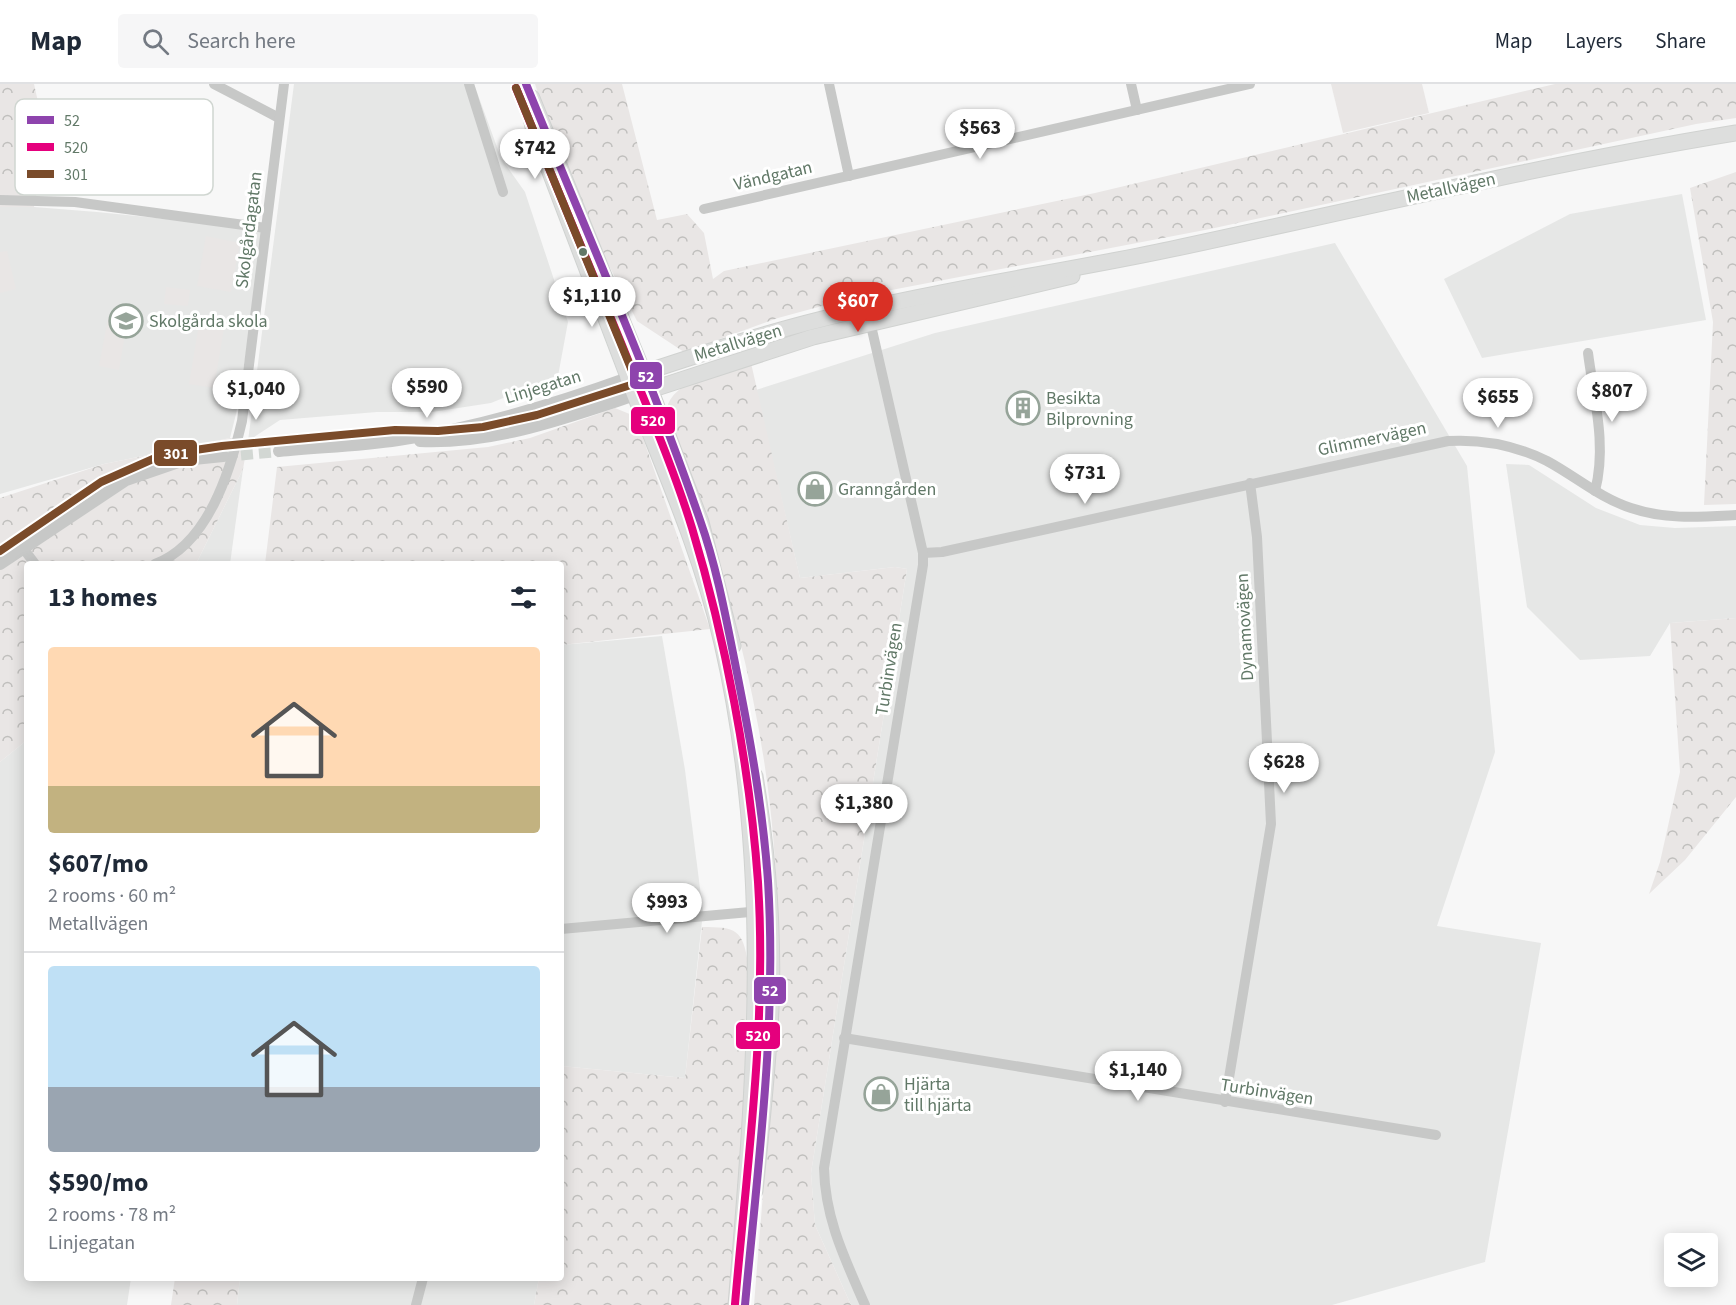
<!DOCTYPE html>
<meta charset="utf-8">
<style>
body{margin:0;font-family:"Source Sans 3",sans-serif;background:#f6f6f7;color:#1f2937;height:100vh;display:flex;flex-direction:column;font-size:22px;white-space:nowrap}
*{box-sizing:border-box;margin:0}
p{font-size:20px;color:#747a83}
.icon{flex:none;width:33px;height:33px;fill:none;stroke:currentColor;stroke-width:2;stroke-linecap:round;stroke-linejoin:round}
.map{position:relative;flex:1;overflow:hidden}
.sheet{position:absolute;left:24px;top:477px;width:540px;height:720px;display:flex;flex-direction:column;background:#fff;border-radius:6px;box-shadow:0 3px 15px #0003}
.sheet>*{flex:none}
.buttons{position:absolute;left:1664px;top:1149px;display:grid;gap:12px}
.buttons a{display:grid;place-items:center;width:54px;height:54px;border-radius:6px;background:#fff;box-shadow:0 3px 15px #0003;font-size:30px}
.price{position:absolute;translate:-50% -51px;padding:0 14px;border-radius:21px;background:#fff;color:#222;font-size:20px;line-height:39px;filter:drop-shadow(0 2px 3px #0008)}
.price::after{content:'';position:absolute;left:50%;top:36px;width:18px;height:14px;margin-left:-9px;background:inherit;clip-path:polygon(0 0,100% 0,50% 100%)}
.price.active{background:#d93025;color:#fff}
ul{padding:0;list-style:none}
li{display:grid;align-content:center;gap:12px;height:318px;padding:0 24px}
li+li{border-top:2px solid #e0e1e3}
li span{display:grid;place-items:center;height:186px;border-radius:6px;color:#555}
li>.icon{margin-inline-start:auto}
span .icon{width:108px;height:108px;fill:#fffc;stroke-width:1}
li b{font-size:26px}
h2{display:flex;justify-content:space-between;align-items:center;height:72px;padding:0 24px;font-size:26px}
header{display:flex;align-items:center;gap:36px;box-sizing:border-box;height:84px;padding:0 30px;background:#fff;border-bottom:2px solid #e0e1e3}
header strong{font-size:28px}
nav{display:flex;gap:33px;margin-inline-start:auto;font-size:21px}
.search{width:420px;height:54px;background:#f6f6f7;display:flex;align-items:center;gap:15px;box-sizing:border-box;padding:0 21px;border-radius:6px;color:#747a83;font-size:22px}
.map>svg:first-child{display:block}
</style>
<header>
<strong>Map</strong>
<div class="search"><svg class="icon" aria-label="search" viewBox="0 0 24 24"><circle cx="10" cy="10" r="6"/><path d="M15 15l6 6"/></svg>Search here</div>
<nav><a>Map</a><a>Layers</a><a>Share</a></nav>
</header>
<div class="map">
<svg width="1736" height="1221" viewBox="0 0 1736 1221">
<defs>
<pattern id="forest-crowns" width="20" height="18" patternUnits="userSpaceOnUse" patternTransform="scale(1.5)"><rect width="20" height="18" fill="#e9e6e5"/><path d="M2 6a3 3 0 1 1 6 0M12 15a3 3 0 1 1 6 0" fill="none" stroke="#c0bfbd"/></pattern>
</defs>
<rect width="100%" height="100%" fill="#f7f7f7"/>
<g fill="#e6e7e6">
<path d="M 294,0 L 474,0 L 501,74 L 525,108 L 568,238 L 558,292 L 491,319 L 432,328 L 377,328 L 280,336 L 248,357 Z"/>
<path d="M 1682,110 L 1706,236 L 1482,274 L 1444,195 L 1570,130 Z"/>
<path d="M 0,123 L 34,123 L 97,128 L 266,145 L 236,330 L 230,354 L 104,380 L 0,410 Z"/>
<path d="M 1335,159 L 1467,382 L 1495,668 L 1437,842 L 1541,859 L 1485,1178 L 1332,1221 L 851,1221 L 815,1141 L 811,1089 L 907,485 L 895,483 L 800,494 L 756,306 L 935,249 Z"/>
<path d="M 1506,380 L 1529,381 L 1596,424 L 1640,441 L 1675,444 L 1736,442 L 1736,534 L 1670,539 L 1650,572 L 1580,576 L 1527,523 Z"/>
<path d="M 243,385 L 230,480 L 196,480 Z"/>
<path d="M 662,552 L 685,686 L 703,828 L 685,994 L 561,982 L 561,561 Z"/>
<path d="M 27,656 L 27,1194 L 131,1194 L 127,1221 L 0,1221 L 0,678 Z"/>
<path d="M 240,1194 L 539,1194 L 534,1221 L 237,1221 Z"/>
</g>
<g fill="url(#forest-crowns)">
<path d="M 0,0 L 34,0 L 47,58 L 34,123 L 0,123 Z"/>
<path d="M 535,0 L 622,0 L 657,136 L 687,130 L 704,149 L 713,195 L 724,187 L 1095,109 L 1555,0 L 1736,0 L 1736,34 L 1696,40 L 1210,145 L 855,213 L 778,234 L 684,268 L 637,237 L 588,140 L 559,74 Z"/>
<path d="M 1736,88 L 1736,420 L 1704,421 L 1713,238 L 1690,104 Z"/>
<path d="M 751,279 L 800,494 L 895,483 L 907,485 L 811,1089 L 815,1141 L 851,1221 L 754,1221 C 764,1092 777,964 777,835 C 776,662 729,491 668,331 L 668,320 C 680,293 725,287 751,279 Z"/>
<path d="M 615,324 L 632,331 L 638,340 L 710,545 L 561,561 L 561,480 L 265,480 L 277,383 L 488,363 L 530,354 Z"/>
<path d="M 230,354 L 248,357 L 243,385 L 196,480 L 27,480 L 27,656 L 0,678 L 0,414 L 104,380 Z"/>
<path d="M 1736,534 L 1736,713 L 1685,776 L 1649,810 L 1660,778 L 1680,688 L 1670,539 Z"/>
<path d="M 702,843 C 736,843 743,845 748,880 L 742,1076 L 729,1221 L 534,1221 L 539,1194 L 561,1194 L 561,982 L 685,994 Z"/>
<path d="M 175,1194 L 240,1194 L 237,1221 L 171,1221 Z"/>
</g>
<g fill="#e9e6e5">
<path d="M 1331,0 L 1422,0 L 1429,29 L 1343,49 Z"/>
<path d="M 206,152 L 240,159 L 231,208 L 197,202 Z"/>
<path d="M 7,167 L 16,205 L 0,209 L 0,168 Z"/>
<path d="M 166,203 L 190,206 L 188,222 L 164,220 Z"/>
<path d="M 108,234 L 127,238 L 119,286 L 99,282 Z"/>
<path d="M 199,240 L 224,244 L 214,304 L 189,300 Z"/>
</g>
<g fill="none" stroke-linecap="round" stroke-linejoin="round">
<path stroke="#d2d7d3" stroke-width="12" stroke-dasharray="12 6" stroke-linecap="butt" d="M 223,372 L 279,367"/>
<defs>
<g id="secondary">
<path d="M 523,0 L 533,45 L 628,294"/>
<path d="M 532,13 L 644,289"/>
</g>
<g id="primary">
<path d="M 644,289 L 701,438 L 733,562"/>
<path d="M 641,309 L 813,253 L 1072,192"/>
<path d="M 755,1107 C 761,1047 768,986 771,925 C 774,847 768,769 755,692"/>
<path d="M 736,1221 C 755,996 773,781 722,559 C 701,467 662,381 628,294 C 700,270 773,246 847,229 C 954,203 1064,188 1172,165 C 1359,125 1546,80 1736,49"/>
</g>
</defs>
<use href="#secondary" stroke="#d0d3d1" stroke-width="16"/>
<use href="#primary" stroke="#d0d2d0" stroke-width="17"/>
<g stroke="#c7c8c7" stroke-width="10">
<path d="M 214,0 L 279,34"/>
<path d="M 469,0 L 503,108"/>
<path d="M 829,0 L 849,92"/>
<path d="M 1131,0 L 1137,26"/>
<path d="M 0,116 L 75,118 L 266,144"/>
<path d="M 704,125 L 1250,0"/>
<path d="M 1588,269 C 1594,315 1607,362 1595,407"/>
<path d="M 23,464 L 35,480"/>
<path d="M 923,469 L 942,468 L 1448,357 C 1483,355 1515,361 1547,377 C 1575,392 1600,414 1631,424 C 1666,436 1700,433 1736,431"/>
<path d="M 155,480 C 208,460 230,388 242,337 L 284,0"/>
<path d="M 561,845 L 761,827"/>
<path d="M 844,954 L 1436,1051"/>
<path d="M 1225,1018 L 1271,740 L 1257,453 L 1250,399"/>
<path d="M 416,1221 L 423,1194"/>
<path d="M 865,1221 C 845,1175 825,1135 824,1084 L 923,481 L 923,469 L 867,224"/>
</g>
<g stroke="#c7c8c7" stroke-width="12">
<path d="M 420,357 C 495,360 565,334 635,311"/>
<path d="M 279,367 C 318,363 359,362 398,356 C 477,344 553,321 628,294"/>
<path d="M 0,480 L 126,396 L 184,376 L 223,372"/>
</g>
<use href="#secondary" stroke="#dddedd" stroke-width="14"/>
<use href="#primary" stroke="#dddedd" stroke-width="15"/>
<defs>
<path id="bus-1" d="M 526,0 C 585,145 649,288 700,436 C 717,484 726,534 736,584 C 750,654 763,725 768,797 C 777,939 758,1080 745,1221"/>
<path id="bus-2" d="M 516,4 C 551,90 587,176 622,261 C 646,321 673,382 692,444 C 725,553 750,684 758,798 C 767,939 747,1080 735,1220"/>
<path id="bus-3" d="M 0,467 L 101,398 L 162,371 L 222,362 L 395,346 L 438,347 L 483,343 L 537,331 L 637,299 L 516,4"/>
</defs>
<use href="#bus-1" stroke="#fff" stroke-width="12"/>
<use href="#bus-2" stroke="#fff" stroke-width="12"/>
<use href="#bus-3" stroke="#fff" stroke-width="12"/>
<use href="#bus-1" stroke="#8e44ad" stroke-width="8"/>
<use href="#bus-2" stroke="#e5007d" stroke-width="8"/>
<use href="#bus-3" stroke="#7a4b2a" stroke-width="8"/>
</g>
<defs>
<symbol id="school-ring" viewBox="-11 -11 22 22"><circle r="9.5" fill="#fff" stroke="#96a499" stroke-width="1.5"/><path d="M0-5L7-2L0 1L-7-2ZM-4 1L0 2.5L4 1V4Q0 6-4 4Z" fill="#96a499"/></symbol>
<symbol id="building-ring" viewBox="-11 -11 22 22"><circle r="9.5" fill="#fff" stroke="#96a499" stroke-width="1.5"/><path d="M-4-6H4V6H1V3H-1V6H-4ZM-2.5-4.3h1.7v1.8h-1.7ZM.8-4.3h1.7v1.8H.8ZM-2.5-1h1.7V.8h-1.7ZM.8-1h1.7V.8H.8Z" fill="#96a499"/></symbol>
<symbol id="shop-ring" viewBox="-11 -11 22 22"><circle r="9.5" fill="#fff" stroke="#96a499" stroke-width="1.5"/><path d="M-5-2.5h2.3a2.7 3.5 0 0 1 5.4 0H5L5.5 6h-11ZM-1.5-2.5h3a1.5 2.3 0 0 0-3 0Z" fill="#96a499"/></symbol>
</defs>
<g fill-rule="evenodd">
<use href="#school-ring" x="107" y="218" width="38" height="38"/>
<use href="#building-ring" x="1004" y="305" width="38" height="38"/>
<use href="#shop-ring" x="796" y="386" width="38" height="38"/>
<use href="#shop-ring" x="862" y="991" width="38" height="38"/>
</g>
<circle fill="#617867" stroke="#fff" stroke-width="2" cx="583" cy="168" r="5"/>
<g text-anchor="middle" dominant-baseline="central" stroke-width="6" stroke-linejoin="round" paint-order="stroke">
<g font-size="18" fill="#617867" stroke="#fff">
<text transform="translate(773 92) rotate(-13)">Vändgatan</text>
<text transform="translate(1451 104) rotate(-12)">Metallvägen</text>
<text transform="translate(249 146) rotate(-83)">Skolgårdagatan</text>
<text transform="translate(738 259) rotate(-17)">Metallvägen</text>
<text transform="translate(543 303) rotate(-17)">Linjegatan</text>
<text transform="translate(1372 355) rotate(-12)">Glimmervägen</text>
<text transform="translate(1245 543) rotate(-93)">Dynamovägen</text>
<text transform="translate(889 585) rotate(-81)">Turbinvägen</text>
<text transform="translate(1267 1008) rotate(9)">Turbinvägen</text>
</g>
<g font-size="18" fill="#617867" stroke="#fff" text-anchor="start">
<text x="149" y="237">Skolgårda skola</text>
<text x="1046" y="314">Besikta<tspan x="1046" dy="21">Bilprovning</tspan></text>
<text x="838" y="405">Granngården</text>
<text x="904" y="1000">Hjärta<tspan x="904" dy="21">till hjärta</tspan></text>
</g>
</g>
<rect x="15" y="15" width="198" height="96" rx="9" fill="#fff" stroke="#d0d6d1" stroke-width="1.5"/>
<rect x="27" y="32" width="27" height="8" fill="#8e44ad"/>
<rect x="27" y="59" width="27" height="8" fill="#e5007d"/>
<rect x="27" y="86" width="27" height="8" fill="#7a4b2a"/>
<g font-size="16" fill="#617867">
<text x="64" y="42">52</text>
<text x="64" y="69">520</text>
<text x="64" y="96">301</text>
</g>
<g stroke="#fff" stroke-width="2">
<rect x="629" y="277" width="34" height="29" rx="6" fill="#8e44ad"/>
<rect x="630" y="322" width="46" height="29" rx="6" fill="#e5007d"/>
<rect x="153" y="355" width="45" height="28" rx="6" fill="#7a4b2a"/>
<rect x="753" y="892" width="34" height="29" rx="6" fill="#8e44ad"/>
<rect x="735" y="937" width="46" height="29" rx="6" fill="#e5007d"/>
</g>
<g font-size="16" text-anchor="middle" font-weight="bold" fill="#fff">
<text x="646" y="298">52</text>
<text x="653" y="342">520</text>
<text x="176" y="375">301</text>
<text x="770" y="912">52</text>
<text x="758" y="957">520</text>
</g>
</svg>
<div class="buttons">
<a><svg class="icon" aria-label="layers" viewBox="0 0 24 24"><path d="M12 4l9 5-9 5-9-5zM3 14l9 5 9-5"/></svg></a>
</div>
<b class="price" style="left:980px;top:76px">$563</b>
<b class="price" style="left:535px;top:96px">$742</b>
<b class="price" style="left:592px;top:244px">$1,110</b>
<b class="price active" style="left:858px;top:249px">$607</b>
<b class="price" style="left:427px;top:335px">$590</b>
<b class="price" style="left:256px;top:337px">$1,040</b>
<b class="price" style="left:1612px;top:339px">$807</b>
<b class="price" style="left:1498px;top:345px">$655</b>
<b class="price" style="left:1085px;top:421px">$731</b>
<b class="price" style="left:1284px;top:710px">$628</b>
<b class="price" style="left:864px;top:751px">$1,380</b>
<b class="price" style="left:667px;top:850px">$993</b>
<b class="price" style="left:1138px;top:1018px">$1,140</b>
<section class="sheet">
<h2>13 homes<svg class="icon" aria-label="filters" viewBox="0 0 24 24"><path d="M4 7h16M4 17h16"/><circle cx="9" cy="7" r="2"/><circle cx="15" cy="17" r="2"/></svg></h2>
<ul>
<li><span style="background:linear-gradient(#ffd9b3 75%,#c2b280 0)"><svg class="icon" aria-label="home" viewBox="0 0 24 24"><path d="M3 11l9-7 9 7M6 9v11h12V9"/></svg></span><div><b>$607/mo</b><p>2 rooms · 60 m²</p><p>Metallvägen</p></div></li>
<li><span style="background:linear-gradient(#bfe0f5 65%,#9aa5b1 0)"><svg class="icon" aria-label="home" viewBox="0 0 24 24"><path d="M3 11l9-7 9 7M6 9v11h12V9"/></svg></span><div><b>$590/mo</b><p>2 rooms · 78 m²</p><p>Linjegatan</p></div></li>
</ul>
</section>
</div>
